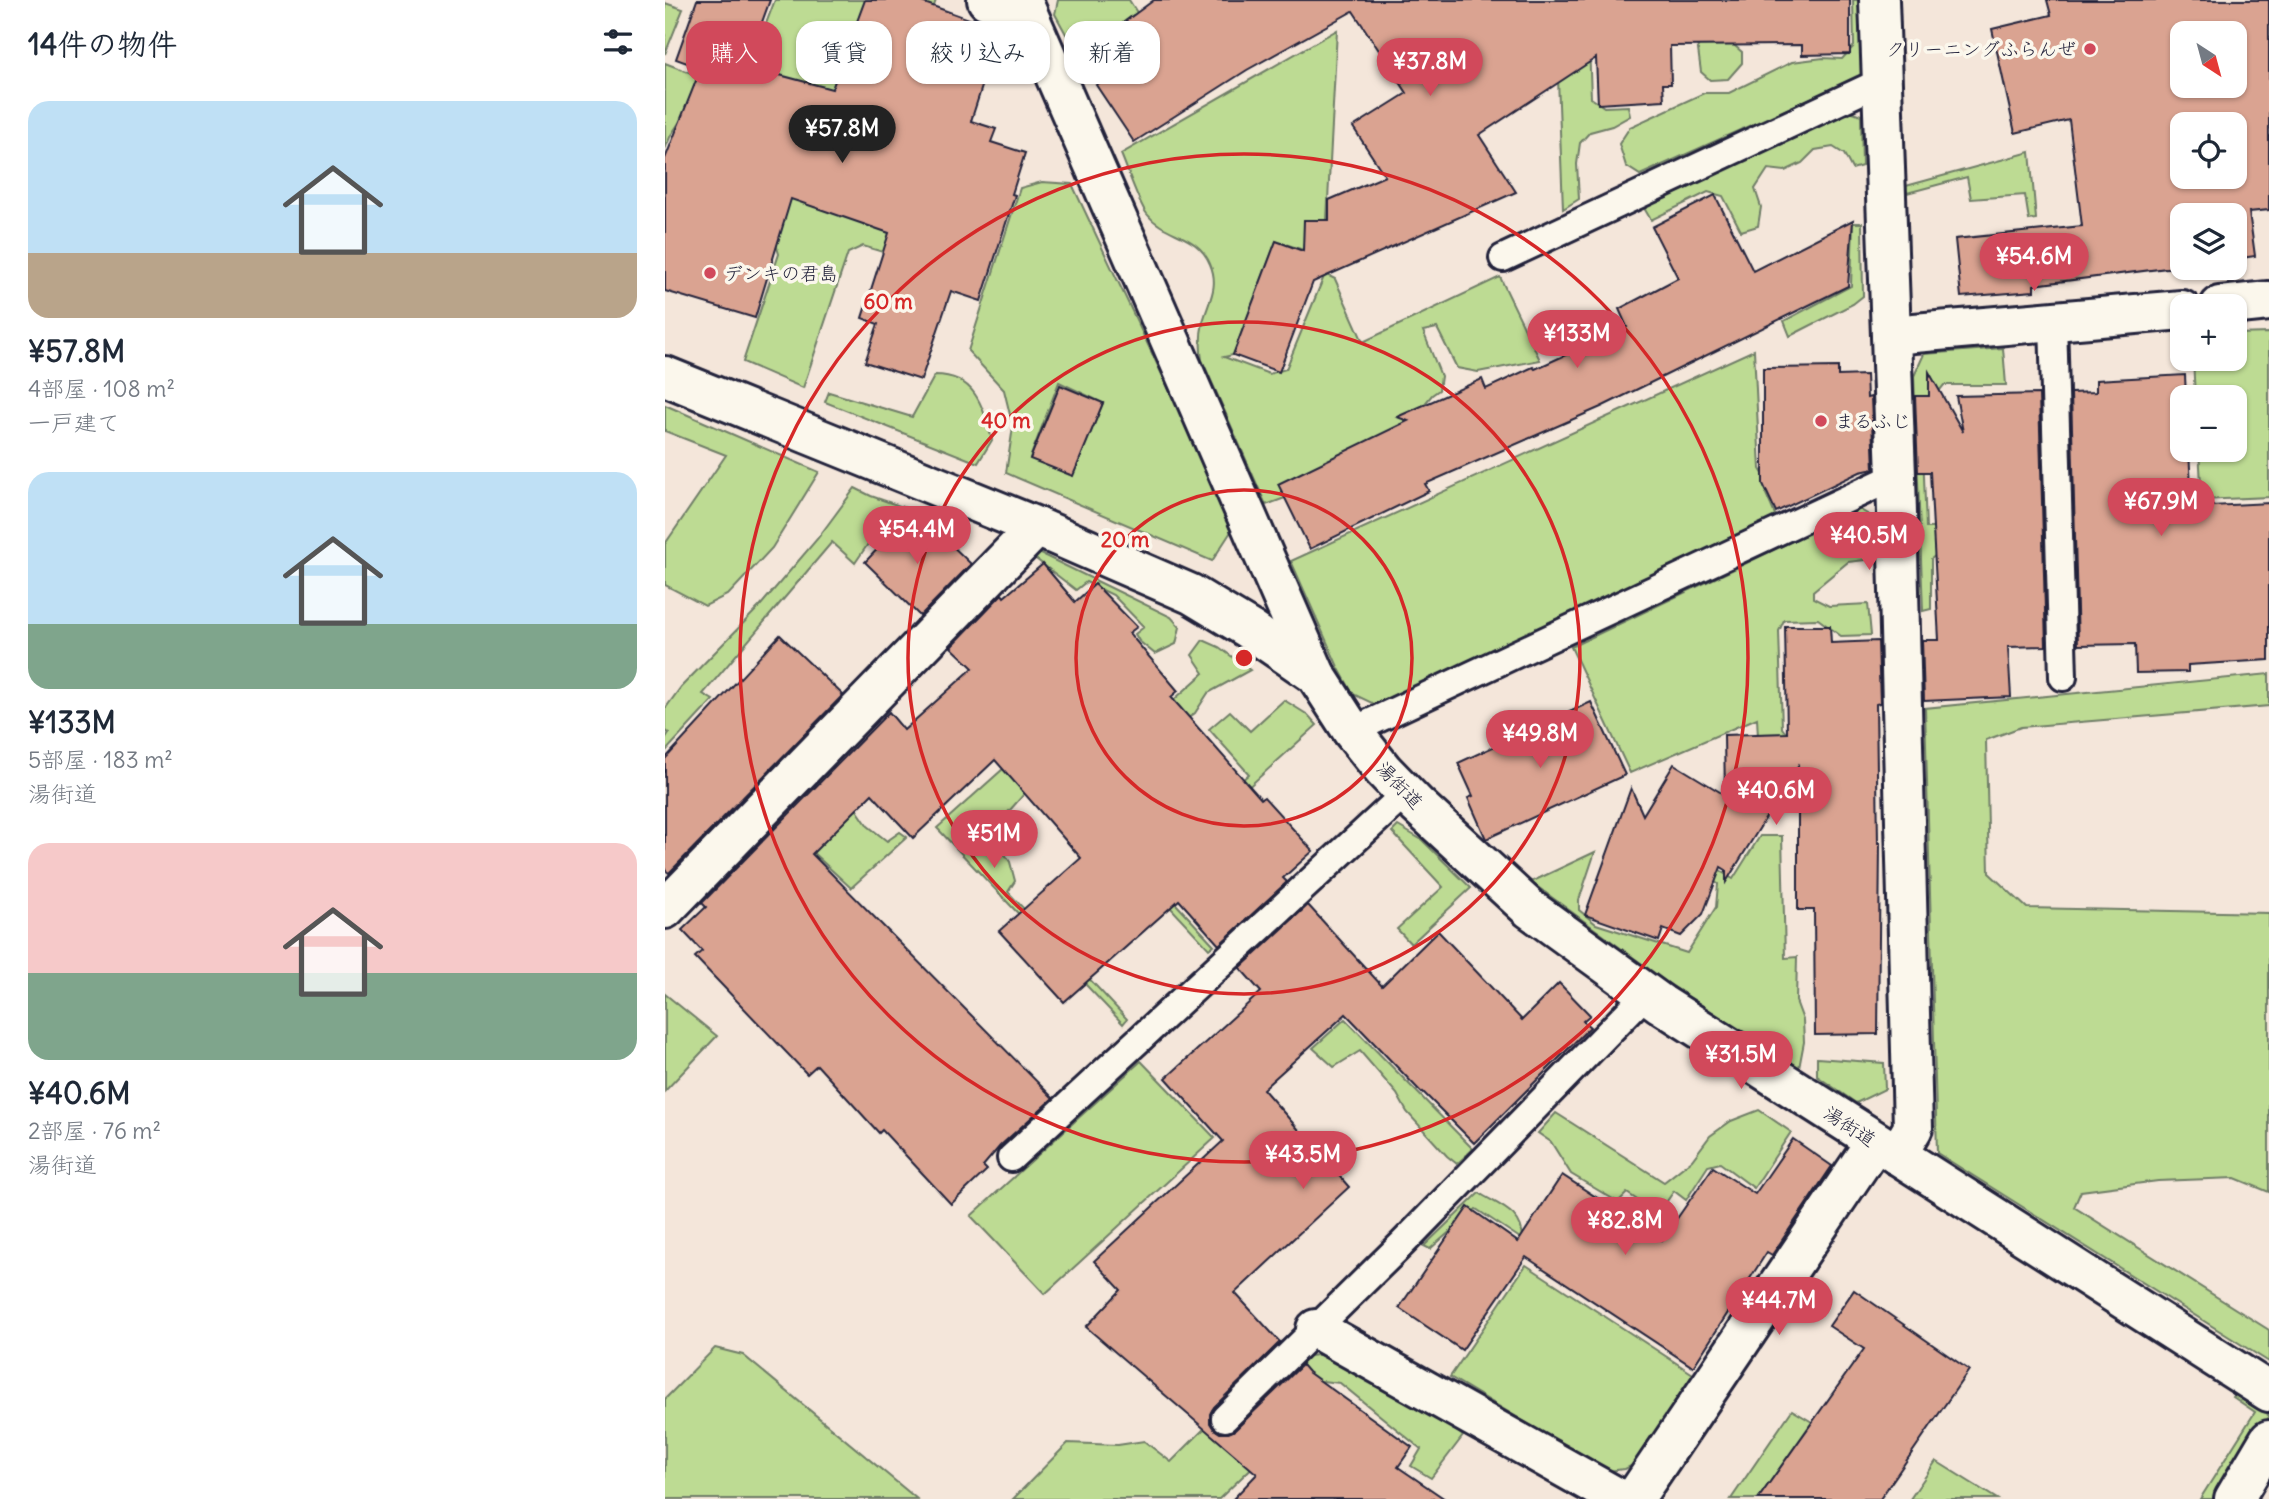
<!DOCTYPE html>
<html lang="ja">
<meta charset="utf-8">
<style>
body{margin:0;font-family:Delius,"Klee One",sans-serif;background:#f2f2f3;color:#1f2937;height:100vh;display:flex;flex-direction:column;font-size:26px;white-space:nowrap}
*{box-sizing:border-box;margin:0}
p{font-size:23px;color:#747a83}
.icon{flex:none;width:38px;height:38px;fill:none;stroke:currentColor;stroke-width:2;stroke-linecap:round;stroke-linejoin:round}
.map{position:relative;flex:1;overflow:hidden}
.details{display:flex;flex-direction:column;background:#fff;width:665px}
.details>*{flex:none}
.top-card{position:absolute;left:21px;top:21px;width:665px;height:63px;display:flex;gap:14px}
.needle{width:46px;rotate:144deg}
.controls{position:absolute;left:1505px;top:21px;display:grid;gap:14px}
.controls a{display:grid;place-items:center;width:77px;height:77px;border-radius:14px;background:#fff;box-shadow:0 2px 5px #0004;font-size:35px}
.price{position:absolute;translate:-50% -60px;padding:0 16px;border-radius:24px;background:#d1495b;color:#fff;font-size:23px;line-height:46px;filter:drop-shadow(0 2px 4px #0008)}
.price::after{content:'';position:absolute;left:50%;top:42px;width:21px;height:16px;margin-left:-10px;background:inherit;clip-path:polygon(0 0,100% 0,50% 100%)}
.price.on{background:#222;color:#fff}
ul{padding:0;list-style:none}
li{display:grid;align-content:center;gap:14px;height:371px;padding:0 28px}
li span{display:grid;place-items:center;height:217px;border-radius:21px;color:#555}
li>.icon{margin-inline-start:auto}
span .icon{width:126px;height:126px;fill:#fffc;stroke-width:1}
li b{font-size:30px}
h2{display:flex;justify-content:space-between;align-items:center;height:84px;padding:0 28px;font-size:30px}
.tag{padding:0 24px;border-radius:21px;background:#fff;box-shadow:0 2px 5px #0004;font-size:24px;line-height:63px}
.tag.on{background:#d1495b;color:#fff}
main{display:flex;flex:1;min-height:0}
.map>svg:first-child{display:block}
</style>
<main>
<section class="details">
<h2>14件の物件<svg class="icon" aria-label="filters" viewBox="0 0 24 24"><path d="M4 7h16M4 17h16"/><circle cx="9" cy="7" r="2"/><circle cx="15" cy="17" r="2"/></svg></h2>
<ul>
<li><span style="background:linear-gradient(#bfe0f5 70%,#b9a48a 0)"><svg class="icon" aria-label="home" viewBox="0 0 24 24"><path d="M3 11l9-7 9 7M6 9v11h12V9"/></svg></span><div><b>¥57.8M</b><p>4部屋 · 108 m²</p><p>一戸建て</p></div></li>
<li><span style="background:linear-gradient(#bfe0f5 70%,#7fa58c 0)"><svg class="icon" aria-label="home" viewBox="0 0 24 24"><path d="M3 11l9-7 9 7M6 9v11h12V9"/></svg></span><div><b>¥133M</b><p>5部屋 · 183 m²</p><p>湯街道</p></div></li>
<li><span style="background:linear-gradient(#f6c9c9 60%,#7fa58c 0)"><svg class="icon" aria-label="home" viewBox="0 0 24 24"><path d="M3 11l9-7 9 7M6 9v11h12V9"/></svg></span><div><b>¥40.6M</b><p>2部屋 · 76 m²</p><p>湯街道</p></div></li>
</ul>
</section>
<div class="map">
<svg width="1604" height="1499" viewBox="0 0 1604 1499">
<rect width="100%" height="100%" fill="#f4e6da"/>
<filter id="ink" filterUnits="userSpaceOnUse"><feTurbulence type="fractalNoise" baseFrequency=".0143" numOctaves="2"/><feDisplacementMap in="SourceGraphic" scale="14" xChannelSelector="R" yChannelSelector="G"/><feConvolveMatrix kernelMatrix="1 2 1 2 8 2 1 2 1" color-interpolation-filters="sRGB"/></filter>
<g filter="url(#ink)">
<g fill="#bddb93" stroke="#707e67" stroke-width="2" fill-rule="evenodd">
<path d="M 110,0 L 271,0 L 221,148 L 235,257 L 198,246 L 183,253 L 138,388 L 78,362 L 114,254 L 111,244 L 0,188 L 20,114 L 6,135 L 0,149 L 0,63 L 75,92 ZM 180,57 L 214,141 L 167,89 Z"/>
<path d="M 393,0 L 464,0 L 485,33 L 422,72 L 390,14 ZM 468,15 L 469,15 L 458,46 L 447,31 Z"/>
<path d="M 890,0 L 924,44 L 926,98 L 939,107 L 963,106 L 965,116 L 947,126 L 925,132 L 915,143 L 912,164 L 914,199 L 898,209 Z"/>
<path d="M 1188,0 L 1204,0 L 1205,62 L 1195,76 L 975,175 L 961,166 L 954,144 L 965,127 L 1039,93 L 1064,93 L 1127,62 L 1158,58 L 1177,59 L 1189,46 Z"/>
<path d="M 0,3 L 18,9 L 0,54 Z"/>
<path d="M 672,30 L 660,257 L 611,241 L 568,355 L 559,357 L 604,374 L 621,369 L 660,274 L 670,279 L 698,342 L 835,277 L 875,360 L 813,372 L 792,368 L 772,328 L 758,331 L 776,376 L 774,390 L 767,395 L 749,417 L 772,464 L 620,498 L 601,505 L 537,360 C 535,348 535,335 538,322 C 543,302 555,287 545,264 C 532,233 500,237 482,214 C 474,204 462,168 456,154 Z"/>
<path d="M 1064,41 L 1077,52 L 1077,63 L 1063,79 L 1045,80 L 1036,72 L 1032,42 Z"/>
<path d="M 1180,109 L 1196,115 L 1197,166 L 1187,169 L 1179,154 L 1168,147 L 1150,150 L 1137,163 L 1120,171 L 1103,169 L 1090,189 L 1096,207 L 1093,226 L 1076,231 L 1058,196 L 1043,192 L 986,220 L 979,208 Z"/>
<path d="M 1365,152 L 1371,219 L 1364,220 L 1360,195 L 1306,199 L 1302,177 L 1242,193 L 1241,186 Z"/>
<path d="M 377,182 L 407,184 L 569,527 L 547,561 L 341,473 L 348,427 L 339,390 L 303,351 L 355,188 ZM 394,382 L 438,403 L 407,476 L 365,458 Z"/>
<path d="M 1188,223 L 1197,223 L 1198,296 L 1188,304 L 1125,336 L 1119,321 L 1186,286 Z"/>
<path d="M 1604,333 L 1604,497 L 1537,500 L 1534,450 L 1570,450 L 1570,397 L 1530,397 L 1528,359 L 1570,359 L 1570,334 Z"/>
<path d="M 1338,348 L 1341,385 L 1279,385 L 1266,401 L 1258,451 L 1261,528 L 1372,527 L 1275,552 L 1266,559 L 1266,609 L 1258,611 L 1249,376 L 1259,354 Z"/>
<path d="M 1089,350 L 1095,469 L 1100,477 L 1139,478 L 1101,494 L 1111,517 L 711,705 L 688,694 L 673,667 L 626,561 Z"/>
<path d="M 270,375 C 311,375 318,407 327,440 L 313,463 L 160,402 L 164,392 L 247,417 Z"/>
<path d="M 0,405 L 154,472 L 107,548 L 64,594 L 40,606 L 0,585 L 0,544 L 61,455 L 0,431 Z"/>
<path d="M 190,488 L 206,496 L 255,513 L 253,521 L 221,514 L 206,523 L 203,544 L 190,563 L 167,542 L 38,694 L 48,700 L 0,752 L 0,739 L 4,733 L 0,731 L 0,709 L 16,687 L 95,606 L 153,538 Z"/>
<path d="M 1194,509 L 1204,515 L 1208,559 L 1183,562 L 1148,591 L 1148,598 L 1164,606 L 1203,604 L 1206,635 L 1176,636 L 1153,619 L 1119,620 L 1114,631 L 1117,728 L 1125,738 L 1095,774 L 1092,718 L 965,773 L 906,647 Z"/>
<path d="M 372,552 L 506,617 L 515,627 L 511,644 L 490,654 L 474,641 L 470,634 L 479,627 L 448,595 L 421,582 L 411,590 L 367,556 Z"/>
<path d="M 538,640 L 554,647 L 585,670 L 543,693 L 530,713 L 482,749 L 467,737 L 539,673 L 527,655 Z"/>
<path d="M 1604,674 L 1604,706 L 1356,727 L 1321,740 L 1324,873 L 1362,908 L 1604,913 L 1604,1192 L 1570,1178 L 1493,1181 L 1416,1191 L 1409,1207 L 1604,1330 L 1604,1362 L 1272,1153 L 1260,708 Z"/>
<path d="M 619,700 L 643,715 L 652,725 L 535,831 L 529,823 L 584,774 L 544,729 L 565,711 L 585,731 Z"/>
<path d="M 172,763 L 190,784 L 190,807 L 203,826 L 222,841 L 235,832 L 242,837 L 186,888 L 147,852 L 93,905 L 60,874 L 94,839 L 108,853 L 151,787 L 150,783 Z"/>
<path d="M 338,769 L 360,793 L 337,819 L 328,836 L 345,862 L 350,881 L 343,892 L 462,1019 L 458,1024 L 272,828 Z"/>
<path d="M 387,780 L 408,793 L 549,945 L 544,949 Z"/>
<path d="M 733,826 L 757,840 L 806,888 L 746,944 L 732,929 L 778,887 L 727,832 Z"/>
<path d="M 984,828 L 1068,879 L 1095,836 L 1117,836 L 1120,958 L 1132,957 L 1131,1001 L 1138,1020 L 1139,1042 L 1134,1068 L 1123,1063 L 1003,983 L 866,882 L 930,852 L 914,900 L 914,910 L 931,924 L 1022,953 L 1051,907 L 1053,884 L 1028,867 Z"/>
<path d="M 0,994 L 52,1036 L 0,1091 Z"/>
<path d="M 680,1019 L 808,1149 L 792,1164 L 782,1156 L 742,1112 L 732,1094 L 695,1051 L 669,1067 L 648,1048 Z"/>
<path d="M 1152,1058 L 1219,1063 L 1220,1089 L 1191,1103 L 1152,1076 Z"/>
<path d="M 476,1061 L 550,1138 L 380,1294 L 306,1216 Z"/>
<path d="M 1094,1110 L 1126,1132 L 1089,1188 L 1055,1163 L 1043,1166 L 1021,1200 L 1009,1191 L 993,1214 L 962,1193 L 953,1202 L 906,1174 L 886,1142 L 873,1133 L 891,1113 L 999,1182 L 1027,1160 L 1045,1136 L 1066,1121 Z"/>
<path d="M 814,1193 C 835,1206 858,1212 858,1240 L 811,1209 L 765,1249 L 759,1246 Z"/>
<path d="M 861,1265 L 1028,1374 L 972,1463 L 960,1469 L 942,1471 L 785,1377 Z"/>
<path d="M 50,1348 L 78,1355 L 252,1499 L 0,1499 L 0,1399 Z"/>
<path d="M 661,1354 L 779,1422 L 798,1436 L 766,1478 L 746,1466 L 756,1449 L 675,1383 L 657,1381 L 599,1456 L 554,1499 L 348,1499 L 403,1443 L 453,1445 L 479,1441 L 506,1462 L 543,1425 L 558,1439 L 644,1356 Z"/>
<path d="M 1574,1389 L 1601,1406 L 1604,1421 L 1556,1499 L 1535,1499 L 1590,1412 L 1568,1397 Z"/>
<path d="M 1127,1410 L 1147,1422 L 1093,1499 L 1066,1499 Z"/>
<path d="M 1271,1461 L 1332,1499 L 1245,1499 Z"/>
</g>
<g fill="#daa391" stroke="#22223b" stroke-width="2" fill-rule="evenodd">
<path d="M 32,0 L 105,0 L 81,66 L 167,89 L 200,0 L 251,0 L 335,30 L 306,121 L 331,129 L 326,142 L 360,153 L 347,194 L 350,195 L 316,301 L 286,291 L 256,380 L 200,362 L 213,324 L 197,318 L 224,233 L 126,199 L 90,318 L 0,291 L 0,159 L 36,68 L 11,59 Z"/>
<path d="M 489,0 L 1185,0 L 1185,54 L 1137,55 L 1137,45 L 1005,46 L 1006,84 L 998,84 L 999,100 L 933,104 L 931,58 L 814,135 L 851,192 L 648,282 L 614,372 L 568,355 L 611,241 L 638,251 L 639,220 L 664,220 L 664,200 L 720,176 L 688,127 L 742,93 L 688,11 L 582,70 L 469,142 L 431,85 L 468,61 L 447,31 Z"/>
<path d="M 1382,0 L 1604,0 L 1604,210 L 1584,212 L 1590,256 L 1570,259 L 1570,215 L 1517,215 L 1517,266 L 1369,285 L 1369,291 L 1296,297 L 1290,239 L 1417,226 L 1404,120 L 1350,133 L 1327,29 L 1386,15 ZM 1517,33 L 1570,33 L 1570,86 L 1517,86 ZM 1517,124 L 1570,124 L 1570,177 L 1517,177 Z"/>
<path d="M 1050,195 L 1088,271 L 1188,220 L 1183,286 L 936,407 L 760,484 L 764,491 L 645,549 L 613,484 L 743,421 L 732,417 L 817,379 L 821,389 L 868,367 L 870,369 L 962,327 L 954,309 L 1013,278 L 987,227 Z"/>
<path d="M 1173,367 L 1173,376 L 1201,375 L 1202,398 L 1206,397 L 1209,469 L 1195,472 L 1111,512 L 1098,484 L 1098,368 Z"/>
<path d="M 1264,372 L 1298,432 L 1291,396 L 1374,394 L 1381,646 L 1343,647 L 1346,697 L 1259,701 L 1257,640 L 1274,640 L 1265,472 L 1253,472 L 1250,396 L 1264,396 Z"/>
<path d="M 1520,375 L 1521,397 L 1517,397 L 1517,450 L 1524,450 L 1527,507 L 1604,503 L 1604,660 L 1523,665 L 1523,672 L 1471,673 L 1470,644 L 1413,645 L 1406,393 L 1431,392 L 1431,380 Z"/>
<path d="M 395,385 L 438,403 L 408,476 L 365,459 Z"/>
<path d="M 243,517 L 270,544 L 277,536 L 306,564 L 255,616 L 200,562 Z"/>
<path d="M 378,564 L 410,602 L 430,584 L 472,627 L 464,633 L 513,691 L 506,697 L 596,799 L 599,797 L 648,851 L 618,878 L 622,882 L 554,945 L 514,900 L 399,1002 L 334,931 L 416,858 L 330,760 L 248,838 L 207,794 L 147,854 L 388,1098 L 335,1146 L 318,1166 L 322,1170 L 286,1204 L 217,1130 L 214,1133 L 152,1065 L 142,1074 L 30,957 L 37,951 L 17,930 L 41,907 L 37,903 L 224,712 L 239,730 L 308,668 L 286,647 L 337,594 L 339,597 Z"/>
<path d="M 1120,626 L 1165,626 L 1166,643 L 1213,641 L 1215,703 L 1211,704 L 1213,843 L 1215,843 L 1213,1034 L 1150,1035 L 1149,910 L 1133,910 L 1133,766 L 1061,882 L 1061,870 L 1056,867 L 1038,914 L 1016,936 L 998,929 L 994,941 L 920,915 L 966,788 L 978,815 L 1009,764 L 1060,795 L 1059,735 L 1122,733 Z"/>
<path d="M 115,635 L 178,695 L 4,873 L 0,870 L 0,759 Z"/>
<path d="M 926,702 L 960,775 L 821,839 L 803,798 L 808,796 L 793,763 Z"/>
<path d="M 643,905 L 717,986 L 773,931 L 857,1020 L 894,983 L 925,1015 L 918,1021 L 925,1027 L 809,1143 L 758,1092 L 757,1093 L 681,1014 L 598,1089 L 684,1187 L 570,1293 L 615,1342 L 549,1407 L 545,1414 L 545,1423 L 549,1429 L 555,1433 L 563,1433 L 570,1430 L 637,1365 L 643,1372 L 747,1447 L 733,1467 L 780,1499 L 568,1499 L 592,1474 L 421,1327 L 456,1290 L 429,1261 L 558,1141 L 501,1078 L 596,992 L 575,968 Z"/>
<path d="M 1128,1139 L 1167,1166 L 1107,1255 L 1102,1252 L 1028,1367 L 861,1257 L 797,1350 L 734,1308 L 803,1207 L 853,1242 L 897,1175 L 997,1240 L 1048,1167 L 1090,1194 Z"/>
<path d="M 1189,1290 L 1304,1370 L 1215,1499 L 1093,1499 L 1199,1349 L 1164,1326 Z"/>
</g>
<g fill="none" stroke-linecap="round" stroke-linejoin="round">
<defs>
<g id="service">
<path d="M 838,258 L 1217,81"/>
<path d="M 1388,321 L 1398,677"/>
<path d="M 687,731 L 1231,476"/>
<path d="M 346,1158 L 741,793"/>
<path d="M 560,1418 L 738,1243 L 981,994"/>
</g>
<g id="minor">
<path d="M 322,0 L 363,15"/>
<path d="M 357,0 L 651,675 L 687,731 L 718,770 L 752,805 L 865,909 L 996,1004 L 1604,1392"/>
<path d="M 1214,0 L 1231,476 L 1248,1128 L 1232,1155"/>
<path d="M 1555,306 L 1604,301"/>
<path d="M 1226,335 L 1517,310"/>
<path d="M 0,376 L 372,527 L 526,594 L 584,629 L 651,675"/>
<path d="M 0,909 L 372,527"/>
<path d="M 651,1329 L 955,1499"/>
<path d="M 969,1499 L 1210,1142"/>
<path d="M 1569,1499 L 1604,1440"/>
</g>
</defs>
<use href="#service" stroke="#22223b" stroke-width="32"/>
<use href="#minor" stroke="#22223b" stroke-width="44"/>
<use href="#service" stroke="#fbf7ec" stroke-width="26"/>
<use href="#minor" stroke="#fbf7ec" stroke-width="38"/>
</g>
</g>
<g fill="none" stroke="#d62828" stroke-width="3.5">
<circle cx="579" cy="658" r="168"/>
<circle cx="579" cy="658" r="336"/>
<circle cx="579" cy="658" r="504"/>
</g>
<g fill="#d1495b" stroke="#fbf7ec" stroke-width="2.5">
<circle cx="1425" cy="49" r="7"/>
<circle cx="45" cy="273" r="7"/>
<circle cx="1156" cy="421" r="7"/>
</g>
<g text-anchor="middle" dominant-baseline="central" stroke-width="7" stroke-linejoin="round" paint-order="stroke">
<g font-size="19" fill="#22223b" stroke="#fbf7ec" text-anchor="start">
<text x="1411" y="49" text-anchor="end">クリーニングふらんぜ</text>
<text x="59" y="273">デンキの君島</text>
<text x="1170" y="421">まるふじ</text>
</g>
<g font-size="19" fill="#22223b" stroke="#fbf7ec">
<text transform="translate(735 785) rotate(46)">湯街道</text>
<text transform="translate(1185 1126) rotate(33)">湯街道</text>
</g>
</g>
<circle cx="579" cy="658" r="10" fill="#d62828" stroke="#fbf7ec" stroke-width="3.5"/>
<g font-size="21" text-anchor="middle" font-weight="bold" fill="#d62828" stroke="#fbf7ec" stroke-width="7" stroke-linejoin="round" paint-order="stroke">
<text x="223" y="309">60 m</text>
<text x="341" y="428">40 m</text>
<text x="460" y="547">20 m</text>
</g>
</svg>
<div class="controls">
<a><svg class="needle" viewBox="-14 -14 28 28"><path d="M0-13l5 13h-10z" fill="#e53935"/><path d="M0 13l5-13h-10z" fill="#747a83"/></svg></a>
<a><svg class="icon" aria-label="locate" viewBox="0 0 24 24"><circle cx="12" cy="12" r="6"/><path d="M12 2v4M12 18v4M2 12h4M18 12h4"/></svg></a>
<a><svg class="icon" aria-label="layers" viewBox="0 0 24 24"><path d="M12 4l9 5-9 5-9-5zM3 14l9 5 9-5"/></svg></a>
<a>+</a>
<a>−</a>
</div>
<b class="price" style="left:765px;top:98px">¥37.8M</b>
<b class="price on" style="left:177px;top:165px">¥57.8M</b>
<b class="price" style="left:1369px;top:293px">¥54.6M</b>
<b class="price" style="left:912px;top:370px">¥133M</b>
<b class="price" style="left:1496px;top:538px">¥67.9M</b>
<b class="price" style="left:252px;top:566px">¥54.4M</b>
<b class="price" style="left:1204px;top:572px">¥40.5M</b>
<b class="price" style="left:875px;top:770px">¥49.8M</b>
<b class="price" style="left:1111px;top:827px">¥40.6M</b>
<b class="price" style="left:329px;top:870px">¥51M</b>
<b class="price" style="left:1076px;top:1091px">¥31.5M</b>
<b class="price" style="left:638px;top:1191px">¥43.5M</b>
<b class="price" style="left:960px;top:1257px">¥82.8M</b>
<b class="price" style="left:1114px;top:1337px">¥44.7M</b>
<div class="top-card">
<a class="tag on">購入</a>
<a class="tag">賃貸</a>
<a class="tag">絞り込み</a>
<a class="tag">新着</a>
</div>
</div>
</main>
